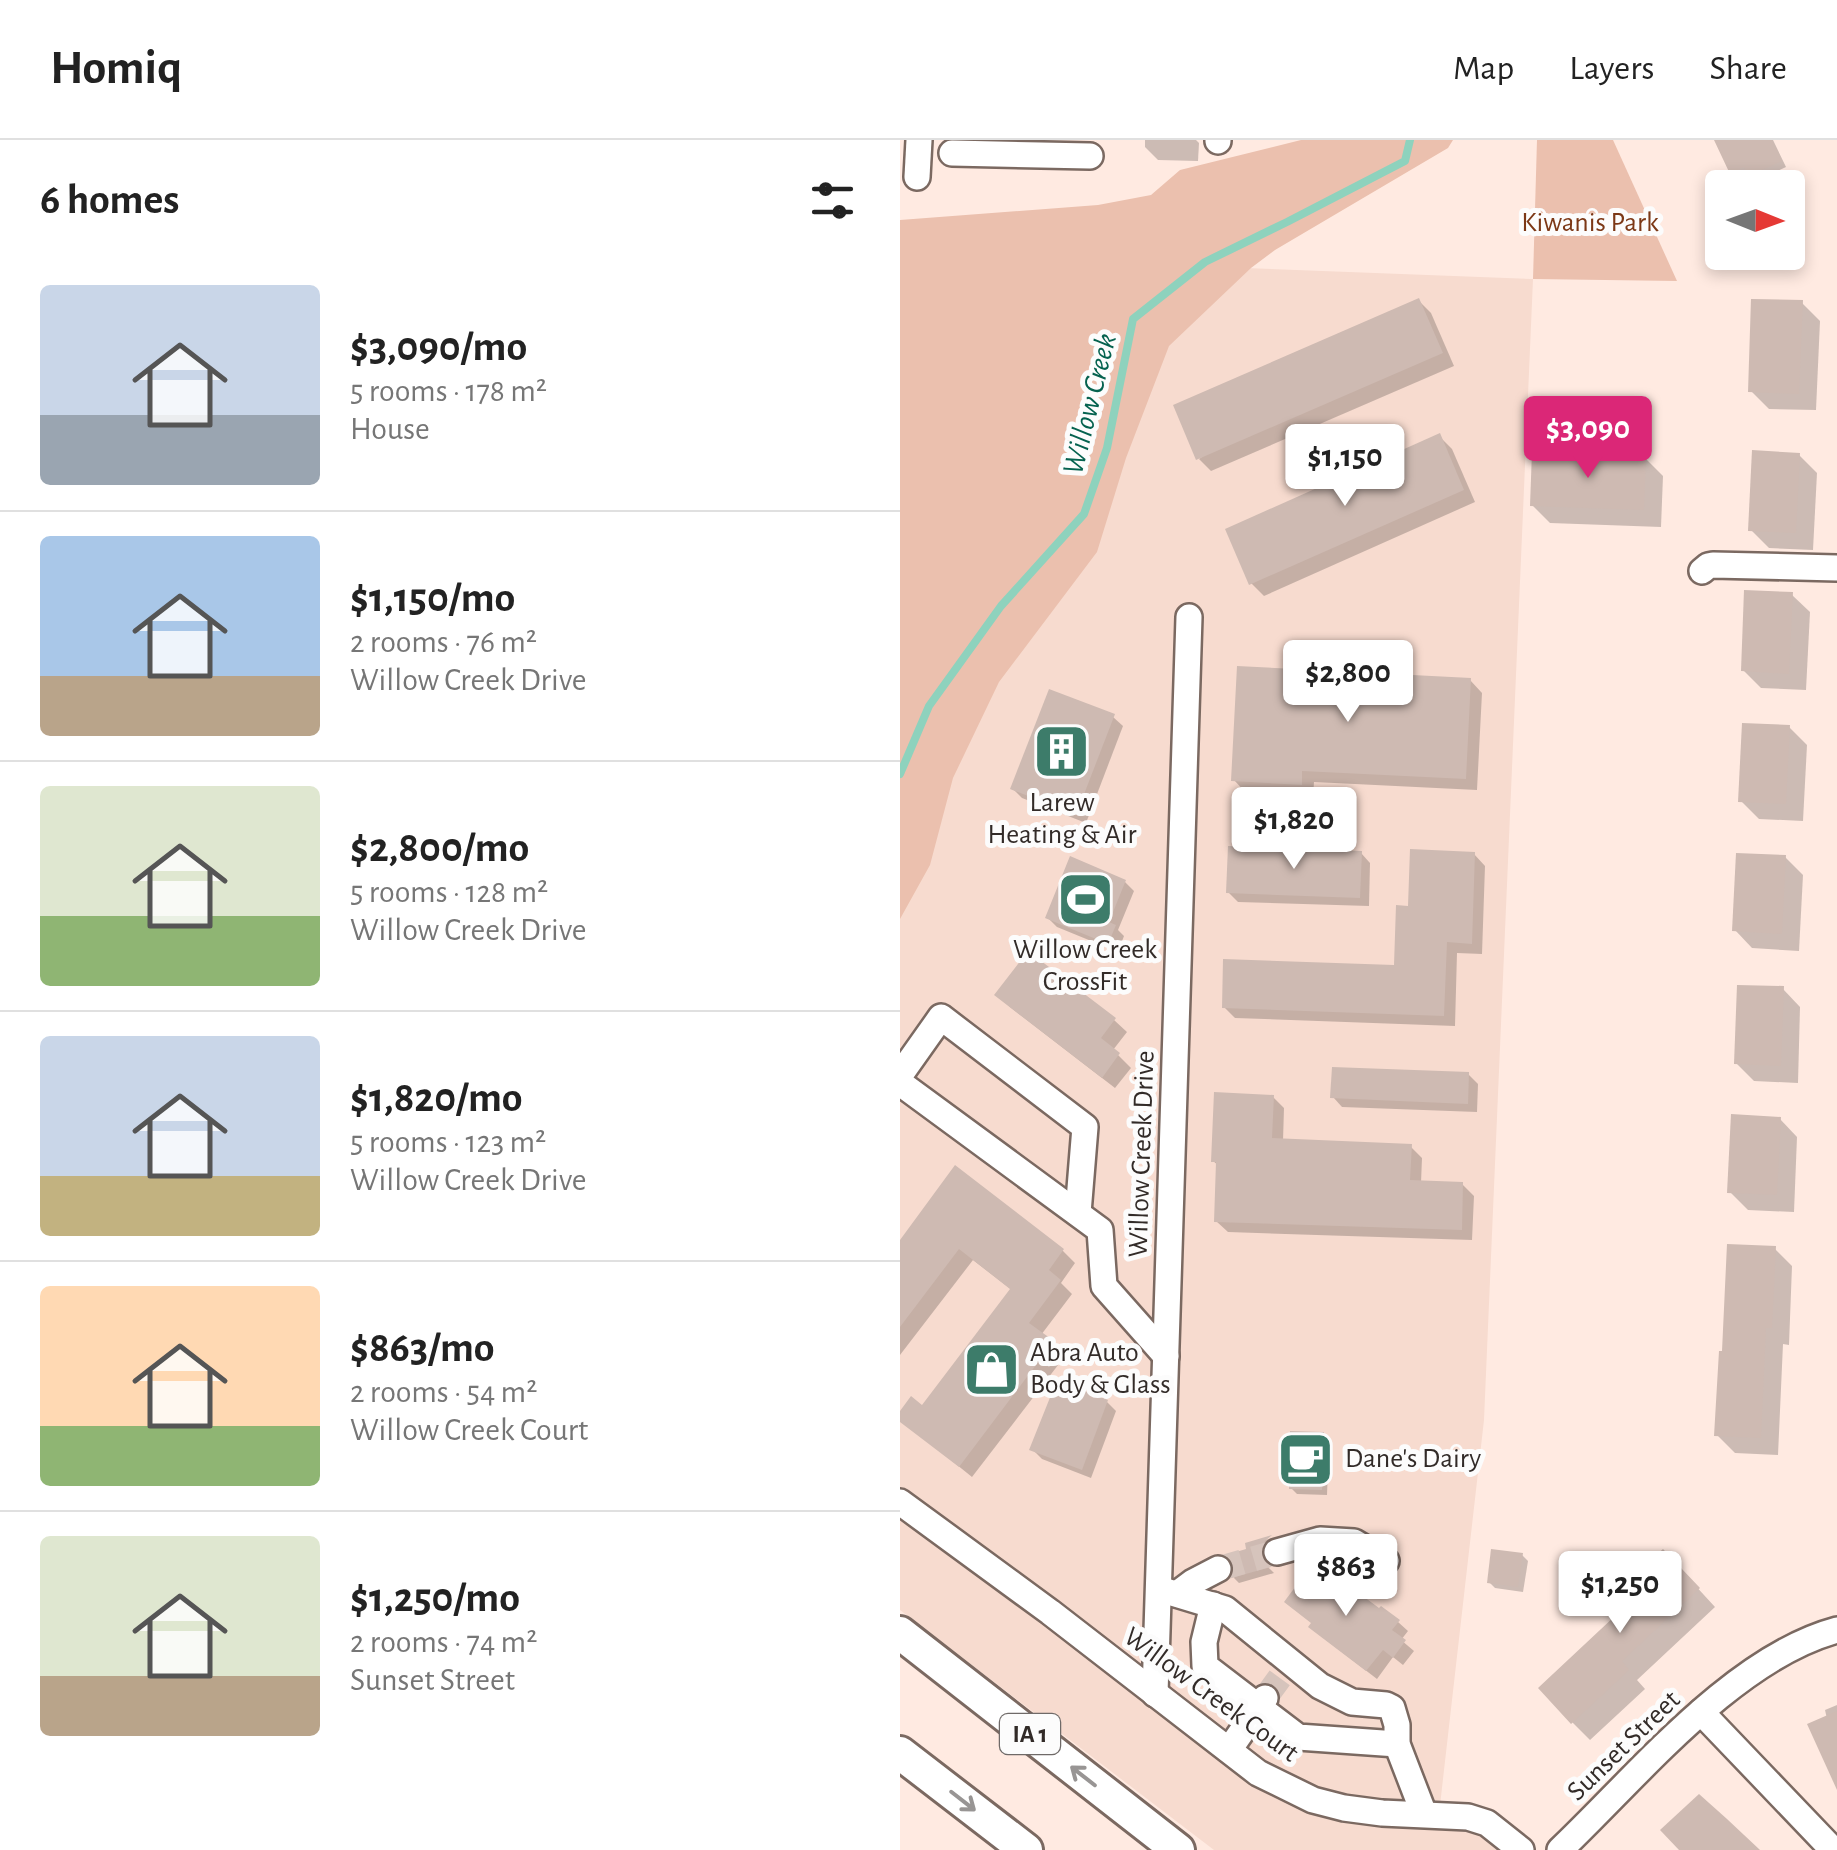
<!DOCTYPE html>
<meta charset="utf-8">
<style>
body{margin:0;font-family:"Alegreya Sans",sans-serif;background:#f6f6f6;color:#222;height:100vh;display:flex;flex-direction:column;font-size:38px;white-space:nowrap}
*{box-sizing:border-box;margin:0}
p{font-size:32px;color:#767676}
.icon{flex:none;width:55px;height:55px;fill:none;stroke:currentColor;stroke-width:2;stroke-linecap:round;stroke-linejoin:round}
.map{position:relative;flex:1;overflow:hidden}
.drawer{display:flex;flex-direction:column;background:#fff;width:900px}
.drawer>*{flex:none}
.needle{width:65px;rotate:91deg}
.buttons{position:absolute;left:805px;top:30px;display:grid;gap:20px}
.buttons a{display:grid;place-items:center;width:100px;height:100px;border-radius:10px;background:#fff;box-shadow:0 5px 15px #0003;font-size:50px}
.price{position:absolute;translate:-50% -85px;padding:0 22px;border-radius:10px;background:#fff;color:#222;font-size:32px;line-height:65px;filter:drop-shadow(0 2px 5px #0008)}
.price::after{content:'';position:absolute;left:50%;top:60px;width:30px;height:22px;margin-left:-15px;background:inherit;clip-path:polygon(0 0,100% 0,50% 100%)}
.price.current{background:#db2777;color:#fff}
ul{padding:0;list-style:none}
li{display:flex;align-items:center;gap:30px;height:250px;padding:0 40px}
li+li{border-top:2px solid #e0e0e0}
li span{display:grid;place-items:center;flex:none;width:280px;height:200px;border-radius:10px;color:#555}
li>.icon{margin-inline-start:auto}
span .icon{width:120px;height:120px;fill:#fffc;stroke-width:1}
li b{font-size:42px}
h2{display:flex;justify-content:space-between;align-items:center;height:120px;padding:0 40px;font-size:42px}
header{display:flex;align-items:center;gap:60px;box-sizing:border-box;height:140px;padding:0 50px;background:#fff;border-bottom:2px solid #e0e0e0}
header strong{font-size:48px}
nav{display:flex;gap:55px;margin-inline-start:auto;font-size:35px}
main{display:flex;flex:1;min-height:0}
.map>svg:first-child{display:block}
</style>
<header>
<strong>Homiq</strong>
<nav><a>Map</a><a>Layers</a><a>Share</a></nav>
</header>
<main>
<section class="drawer">
<h2>6 homes<svg class="icon" aria-label="filters" viewBox="0 0 24 24"><path d="M4 7h16M4 17h16"/><circle cx="9" cy="7" r="2"/><circle cx="15" cy="17" r="2"/></svg></h2>
<ul>
<li><span style="background:linear-gradient(#c9d6e8 65%,#9aa5b1 0)"><svg class="icon" aria-label="home" viewBox="0 0 24 24"><path d="M3 11l9-7 9 7M6 9v11h12V9"/></svg></span><div><b>$3,090/mo</b><p>5 rooms · 178 m²</p><p>House</p></div></li>
<li><span style="background:linear-gradient(#a9c7e8 70%,#b9a48a 0)"><svg class="icon" aria-label="home" viewBox="0 0 24 24"><path d="M3 11l9-7 9 7M6 9v11h12V9"/></svg></span><div><b>$1,150/mo</b><p>2 rooms · 76 m²</p><p>Willow Creek Drive</p></div></li>
<li><span style="background:linear-gradient(#dfe7d0 65%,#8fb573 0)"><svg class="icon" aria-label="home" viewBox="0 0 24 24"><path d="M3 11l9-7 9 7M6 9v11h12V9"/></svg></span><div><b>$2,800/mo</b><p>5 rooms · 128 m²</p><p>Willow Creek Drive</p></div></li>
<li><span style="background:linear-gradient(#c9d6e8 70%,#c2b280 0)"><svg class="icon" aria-label="home" viewBox="0 0 24 24"><path d="M3 11l9-7 9 7M6 9v11h12V9"/></svg></span><div><b>$1,820/mo</b><p>5 rooms · 123 m²</p><p>Willow Creek Drive</p></div></li>
<li><span style="background:linear-gradient(#ffd9b3 70%,#8fb573 0)"><svg class="icon" aria-label="home" viewBox="0 0 24 24"><path d="M3 11l9-7 9 7M6 9v11h12V9"/></svg></span><div><b>$863/mo</b><p>2 rooms · 54 m²</p><p>Willow Creek Court</p></div></li>
<li><span style="background:linear-gradient(#dfe7d0 70%,#b9a48a 0)"><svg class="icon" aria-label="home" viewBox="0 0 24 24"><path d="M3 11l9-7 9 7M6 9v11h12V9"/></svg></span><div><b>$1,250/mo</b><p>2 rooms · 74 m²</p><p>Sunset Street</p></div></li>
</ul>
</section>
<div class="map">
<svg width="937" height="1710" viewBox="0 0 937 1710">
<rect width="100%" height="100%" fill="#ffeae1"/>
<path fill="#f7dbcf" d="M 0,115 L 633,139 L 584,1280 L 539,1674 L 621,1710 L 314,1710 L 0,1470 Z"/>
<g fill="#ebc0ae">
<path d="M 401,0 L 553,0 L 548,8 L 375,110 L 351,128 L 269,206 L 226,318 L 197,412 L 99,542 L 53,638 L 30,725 L 0,779 L 0,80 L 198,65 L 251,55 L 280,30 Z"/>
<path d="M 637,0 L 713,0 L 777,141 L 633,139 Z"/>
</g>
<g fill="#0003">
<path d="M 245,0 L 296,0 L 299,3 L 298,21 L 258,20 L 245,7 Z"/>
<path d="M 817,0 L 873,0 L 886,27 L 857,41 L 850,32 L 838,38 L 832,32 Z"/>
<path d="M 519,161 L 531,173 L 554,226 L 311,331 L 299,319 Z"/>
<path d="M 902,163 L 920,181 L 916,270 L 869,269 L 851,251 Z"/>
<path d="M 539,296 L 552,309 L 575,362 L 364,456 L 351,443 Z"/>
<path d="M 899,315 L 917,333 L 913,410 L 869,408 L 851,390 Z"/>
<path d="M 745,318 L 763,336 L 761,387 L 650,383 L 632,365 Z"/>
<path d="M 892,455 L 910,472 L 906,550 L 861,548 L 843,530 Z"/>
<path d="M 570,540 L 582,553 L 577,650 L 414,642 L 413,657 L 346,653 L 334,640 Z"/>
<path d="M 213,577 L 223,586 L 186,683 L 122,658 L 113,649 Z"/>
<path d="M 889,587 L 907,605 L 903,681 L 859,679 L 841,661 Z"/>
<path d="M 461,713 L 470,723 L 469,766 L 338,762 L 328,752 Z"/>
<path d="M 574,714 L 585,726 L 582,814 L 557,813 L 555,886 L 335,878 L 324,867 L 496,828 L 510,769 Z"/>
<path d="M 885,717 L 903,735 L 899,811 L 852,808 L 835,790 Z"/>
<path d="M 225,742 L 234,751 L 218,790 L 224,796 L 218,812 L 157,787 L 148,778 Z"/>
<path d="M 883,849 L 900,867 L 898,943 L 854,941 L 836,923 Z"/>
<path d="M 98,855 L 214,880 L 227,892 L 213,910 L 231,928 L 215,948 L 110,867 Z"/>
<path d="M 568,934 L 578,944 L 577,972 L 442,967 L 433,957 Z"/>
<path d="M 373,957 L 384,968 L 383,1001 L 511,1007 L 522,1018 L 521,1043 L 562,1044 L 574,1056 L 572,1100 L 328,1092 L 316,1081 L 319,1026 L 313,1021 Z"/>
<path d="M 880,979 L 897,997 L 894,1072 L 848,1070 L 830,1052 Z"/>
<path d="M 56,1028 L 163,1111 L 175,1123 L 161,1143 L 172,1154 L 141,1195 L 165,1216 L 72,1337 L 0,1279 L 0,1275 L 22,1268 L 112,1150 L 73,1120 L 0,1215 L 0,1103 Z"/>
<path d="M 874,1108 L 892,1126 L 889,1205 L 883,1204 L 878,1315 L 835,1313 L 817,1295 Z"/>
<path d="M 207,1262 L 216,1271 L 191,1338 L 142,1319 L 132,1309 Z"/>
<path d="M 423,1295 L 429,1301 L 427,1355 L 397,1354 L 391,1348 Z"/>
<path d="M 372,1398 L 376,1402 L 366,1416 L 367,1426 L 374,1433 L 339,1443 L 334,1438 L 337,1429 L 349,1411 L 348,1405 Z"/>
<path d="M 622,1415 L 628,1421 L 623,1452 L 595,1448 L 589,1442 Z"/>
<path d="M 781,1430 L 815,1467 L 737,1540 L 745,1549 L 690,1600 L 672,1582 Z"/>
<path d="M 443,1456 L 498,1482 L 508,1491 L 501,1500 L 514,1511 L 503,1525 L 493,1517 L 477,1539 L 421,1496 Z"/>
<path d="M 937,1565 L 937,1623 L 925,1570 Z"/>
</g>
<g fill="none" stroke-linecap="round" stroke-linejoin="round">
<path stroke="#8ed2bd" stroke-width="8" d="M 0,634 L 29,566 L 101,466 L 184,374 L 207,308 L 233,179 L 305,122 L 387,82 L 505,21 L 510,0"/>
</g>
<g fill="#cebab2">
<path d="M 814,0 L 872,0 L 882,21 L 849,36 L 844,27 L 830,34 Z"/>
<path d="M 519,158 L 543,213 L 296,320 L 273,265 Z"/>
<path d="M 851,159 L 903,160 L 899,254 L 848,252 Z"/>
<path d="M 540,293 L 564,350 L 349,445 L 325,389 Z"/>
<path d="M 852,310 L 900,313 L 896,393 L 848,391 Z"/>
<path d="M 632,311 L 746,315 L 744,370 L 630,366 Z"/>
<path d="M 844,450 L 893,452 L 889,534 L 841,531 Z"/>
<path d="M 337,526 L 571,538 L 566,639 L 402,631 L 402,645 L 331,641 Z"/>
<path d="M 149,549 L 215,574 L 176,675 L 110,649 Z"/>
<path d="M 842,583 L 890,585 L 886,664 L 838,662 Z"/>
<path d="M 328,706 L 462,711 L 460,758 L 326,753 Z"/>
<path d="M 510,709 L 575,712 L 572,804 L 547,802 L 544,876 L 322,868 L 323,819 L 494,825 L 496,765 L 508,766 Z"/>
<path d="M 836,713 L 886,715 L 882,794 L 832,791 Z"/>
<path d="M 170,716 L 226,740 L 209,782 L 216,785 L 208,804 L 145,778 Z"/>
<path d="M 128,811 L 216,878 L 201,898 L 220,913 L 202,938 L 94,855 Z"/>
<path d="M 837,845 L 884,846 L 881,926 L 834,924 Z"/>
<path d="M 432,927 L 569,932 L 568,964 L 430,958 Z"/>
<path d="M 314,952 L 374,955 L 372,998 L 512,1004 L 510,1040 L 563,1042 L 562,1090 L 314,1082 L 316,1022 L 311,1022 Z"/>
<path d="M 831,974 L 881,977 L 877,1055 L 827,1053 Z"/>
<path d="M 55,1025 L 164,1109 L 149,1130 L 161,1140 L 129,1183 L 154,1201 L 59,1327 L 0,1282 L 0,1271 L 11,1256 L 22,1265 L 110,1149 L 59,1109 L 0,1187 L 0,1100 Z"/>
<path d="M 827,1104 L 876,1106 L 872,1188 L 866,1188 L 861,1298 L 814,1296 L 819,1211 L 822,1211 Z"/>
<path d="M 157,1240 L 208,1260 L 182,1330 L 129,1310 Z"/>
<path d="M 390,1291 L 424,1292 L 422,1350 L 389,1349 Z"/>
<path d="M 372,1395 L 365,1401 L 361,1409 L 362,1417 L 371,1427 L 331,1438 L 334,1429 L 332,1421 L 326,1415 L 346,1409 L 345,1403 Z"/>
<path d="M 591,1409 L 623,1413 L 618,1447 L 587,1443 Z"/>
<path d="M 763,1409 L 800,1448 L 722,1521 L 729,1530 L 671,1584 L 638,1548 L 716,1475 L 705,1463 Z"/>
<path d="M 410,1427 L 442,1452 L 448,1445 L 479,1468 L 481,1466 L 500,1480 L 492,1490 L 506,1500 L 493,1518 L 483,1510 L 466,1531 L 408,1487 L 411,1483 L 384,1462 Z"/>
<path d="M 937,1571 L 937,1650 L 907,1584 Z"/>
<path d="M 799,1654 L 827,1679 L 860,1710 L 779,1710 L 760,1690 Z"/>
</g>
<g fill="none" stroke-linecap="round" stroke-linejoin="round">
<g stroke="#d6c4bc" stroke-width="25" stroke-dasharray="25 12" stroke-linecap="butt">
<path d="M 318,1429 L 377,1412"/>
<path d="M 365,1558 L 389,1525"/>
</g>
<defs>
<g id="minor">
<path d="M 318,1 L 318,0"/>
<path d="M 52,13 L 190,16"/>
<path d="M 17,37 L 19,0"/>
<path d="M 802,431 L 808,426 L 813,425 L 937,428"/>
<path d="M 0,935 L 41,877 L 185,987 L 178,1073"/>
<path d="M 0,943 L 200,1090 L 204,1146 L 266,1216"/>
<path d="M 0,1362 L 150,1472 L 358,1633 L 413,1660 L 444,1668 L 482,1673 L 568,1677 L 587,1683 L 621,1710"/>
<path d="M 377,1412 L 420,1400 L 454,1402 L 486,1421"/>
<path d="M 259,1449 L 325,1469 L 420,1546 L 452,1562 L 486,1565 L 492,1568 L 497,1585 L 497,1604 L 524,1674"/>
<path d="M 277,1454 L 293,1442 L 318,1429"/>
<path d="M 313,1465 L 304,1502 L 305,1526 L 398,1597 L 497,1604"/>
<path d="M 255,1554 L 289,477"/>
<path d="M 801,1572 L 933,1710"/>
<path d="M 329,1610 L 365,1558"/>
<path d="M 660,1710 C 737,1637 833,1518 937,1490"/>
</g>
<g id="major">
<path d="M 0,1493 L 278,1710"/>
<path d="M 0,1613 L 126,1710"/>
</g>
</defs>
<use href="#minor" stroke="#7b6961" stroke-width="30"/>
<use href="#major" stroke="#7b6961" stroke-width="38"/>
<use href="#minor" stroke="#fff" stroke-width="25"/>
<use href="#major" stroke="#fff" stroke-width="32"/>
</g>
<defs><path id="oneway-shaft" d="M-6 0H5M1.5-3L5.5 0L1.5 3" fill="none" stroke-width="1.6" stroke-linecap="round" stroke-linejoin="round" transform="scale(2.5)"/></defs>
<g stroke="#989594">
<use href="#oneway-shaft" transform="translate(183 1636) rotate(-142)"/>
<use href="#oneway-shaft" transform="translate(63 1661) rotate(38)"/>
</g>
<defs>
<symbol id="building-square" viewBox="-11 -11 22 22"><rect x="-9" y="-9" width="18" height="18" rx="4" fill="#3d7c6a" stroke="#fcfcfc"/><path d="M-4-6H4V6H1V3H-1V6H-4ZM-2.5-4.3h1.7v1.8h-1.7ZM.8-4.3h1.7v1.8H.8ZM-2.5-1h1.7V.8h-1.7ZM.8-1h1.7V.8H.8Z" fill="#fff"/></symbol>
<symbol id="stadium-square" viewBox="-11 -11 22 22"><rect x="-9" y="-9" width="18" height="18" rx="4" fill="#3d7c6a" stroke="#fcfcfc"/><path d="M0-5a6.5 5 0 1 0 0 10a6.5 5 0 1 0 0-10ZM-3.5-1.8h7v3.6h-7Z" fill="#fff"/></symbol>
<symbol id="shop-square" viewBox="-11 -11 22 22"><rect x="-9" y="-9" width="18" height="18" rx="4" fill="#3d7c6a" stroke="#fcfcfc"/><path d="M-5-2.5h2.3a2.7 3.5 0 0 1 5.4 0H5L5.5 6h-11ZM-1.5-2.5h3a1.5 2.3 0 0 0-3 0Z" fill="#fff"/></symbol>
<symbol id="cafe-square" viewBox="-11 -11 22 22"><rect x="-9" y="-9" width="18" height="18" rx="4" fill="#3d7c6a" stroke="#fcfcfc"/><path d="M-5.5-4.5H6V0H3Q3 3.5 0 3.5H-2.5Q-5.5 3.5-5.5 0ZM3-3.2v2h1.7v-2ZM-6 4.5H4V6H-6Z" fill="#fff"/></symbol>
</defs>
<g fill-rule="evenodd">
<use href="#building-square" x="130" y="580" width="63" height="63"/>
<use href="#stadium-square" x="154" y="728" width="63" height="63"/>
<use href="#shop-square" x="60" y="1198" width="63" height="63"/>
<use href="#cafe-square" x="374" y="1288" width="63" height="63"/>
</g>
<g text-anchor="middle" dominant-baseline="central" stroke-width="10" stroke-linejoin="round" paint-order="stroke">
<rect fill="#fcfcfc" stroke="#6f6a68" stroke-width="2.5" x="100" y="1574" width="60" height="40" rx="8"/>
<g font-size="25" font-weight="bold" fill="#322b28">
<text x="130" y="1594">IA 1</text>
</g>
<g font-size="28" fill="#7c3816" stroke="#fcfcfc">
<text x="690" y="83">Kiwanis Park</text>
</g>
<g font-size="28" fill="#322b28" stroke="#fcfcfc">
<text x="162" y="663">Larew<tspan x="162" dy="32">Heating &amp; Air</tspan></text>
<text x="185" y="810">Willow Creek<tspan x="185" dy="32">CrossFit</tspan></text>
<text x="130" y="1213" text-anchor="start">Abra Auto<tspan x="130" dy="32">Body &amp; Glass</tspan></text>
<text x="445" y="1319" text-anchor="start">Dane's Dairy</text>
</g>
<g font-size="28" fill="#322b28" stroke="#fcfcfc">
<text transform="translate(242 1014) rotate(-88)">Willow Creek Drive</text>
<text transform="translate(311 1555) rotate(36)">Willow Creek Court</text>
<text transform="translate(724 1606) rotate(-44)">Sunset Street</text>
</g>
<g font-size="30" font-style="italic" fill="#05624f" stroke="#fcfcfc">
<text transform="translate(190 264) rotate(-76)">Willow Creek</text>
</g>
</g>
</svg>
<div class="buttons">
<a><svg class="needle" viewBox="-14 -14 28 28"><path d="M0-13l5 13h-10z" fill="#e53935"/><path d="M0 13l5-13h-10z" fill="#767676"/></svg></a>
</div>
<b class="price current" style="left:688px;top:341px">$3,090</b>
<b class="price" style="left:445px;top:369px">$1,150</b>
<b class="price" style="left:448px;top:585px">$2,800</b>
<b class="price" style="left:394px;top:732px">$1,820</b>
<b class="price" style="left:446px;top:1479px">$863</b>
<b class="price" style="left:720px;top:1496px">$1,250</b>
</div>
</main>
